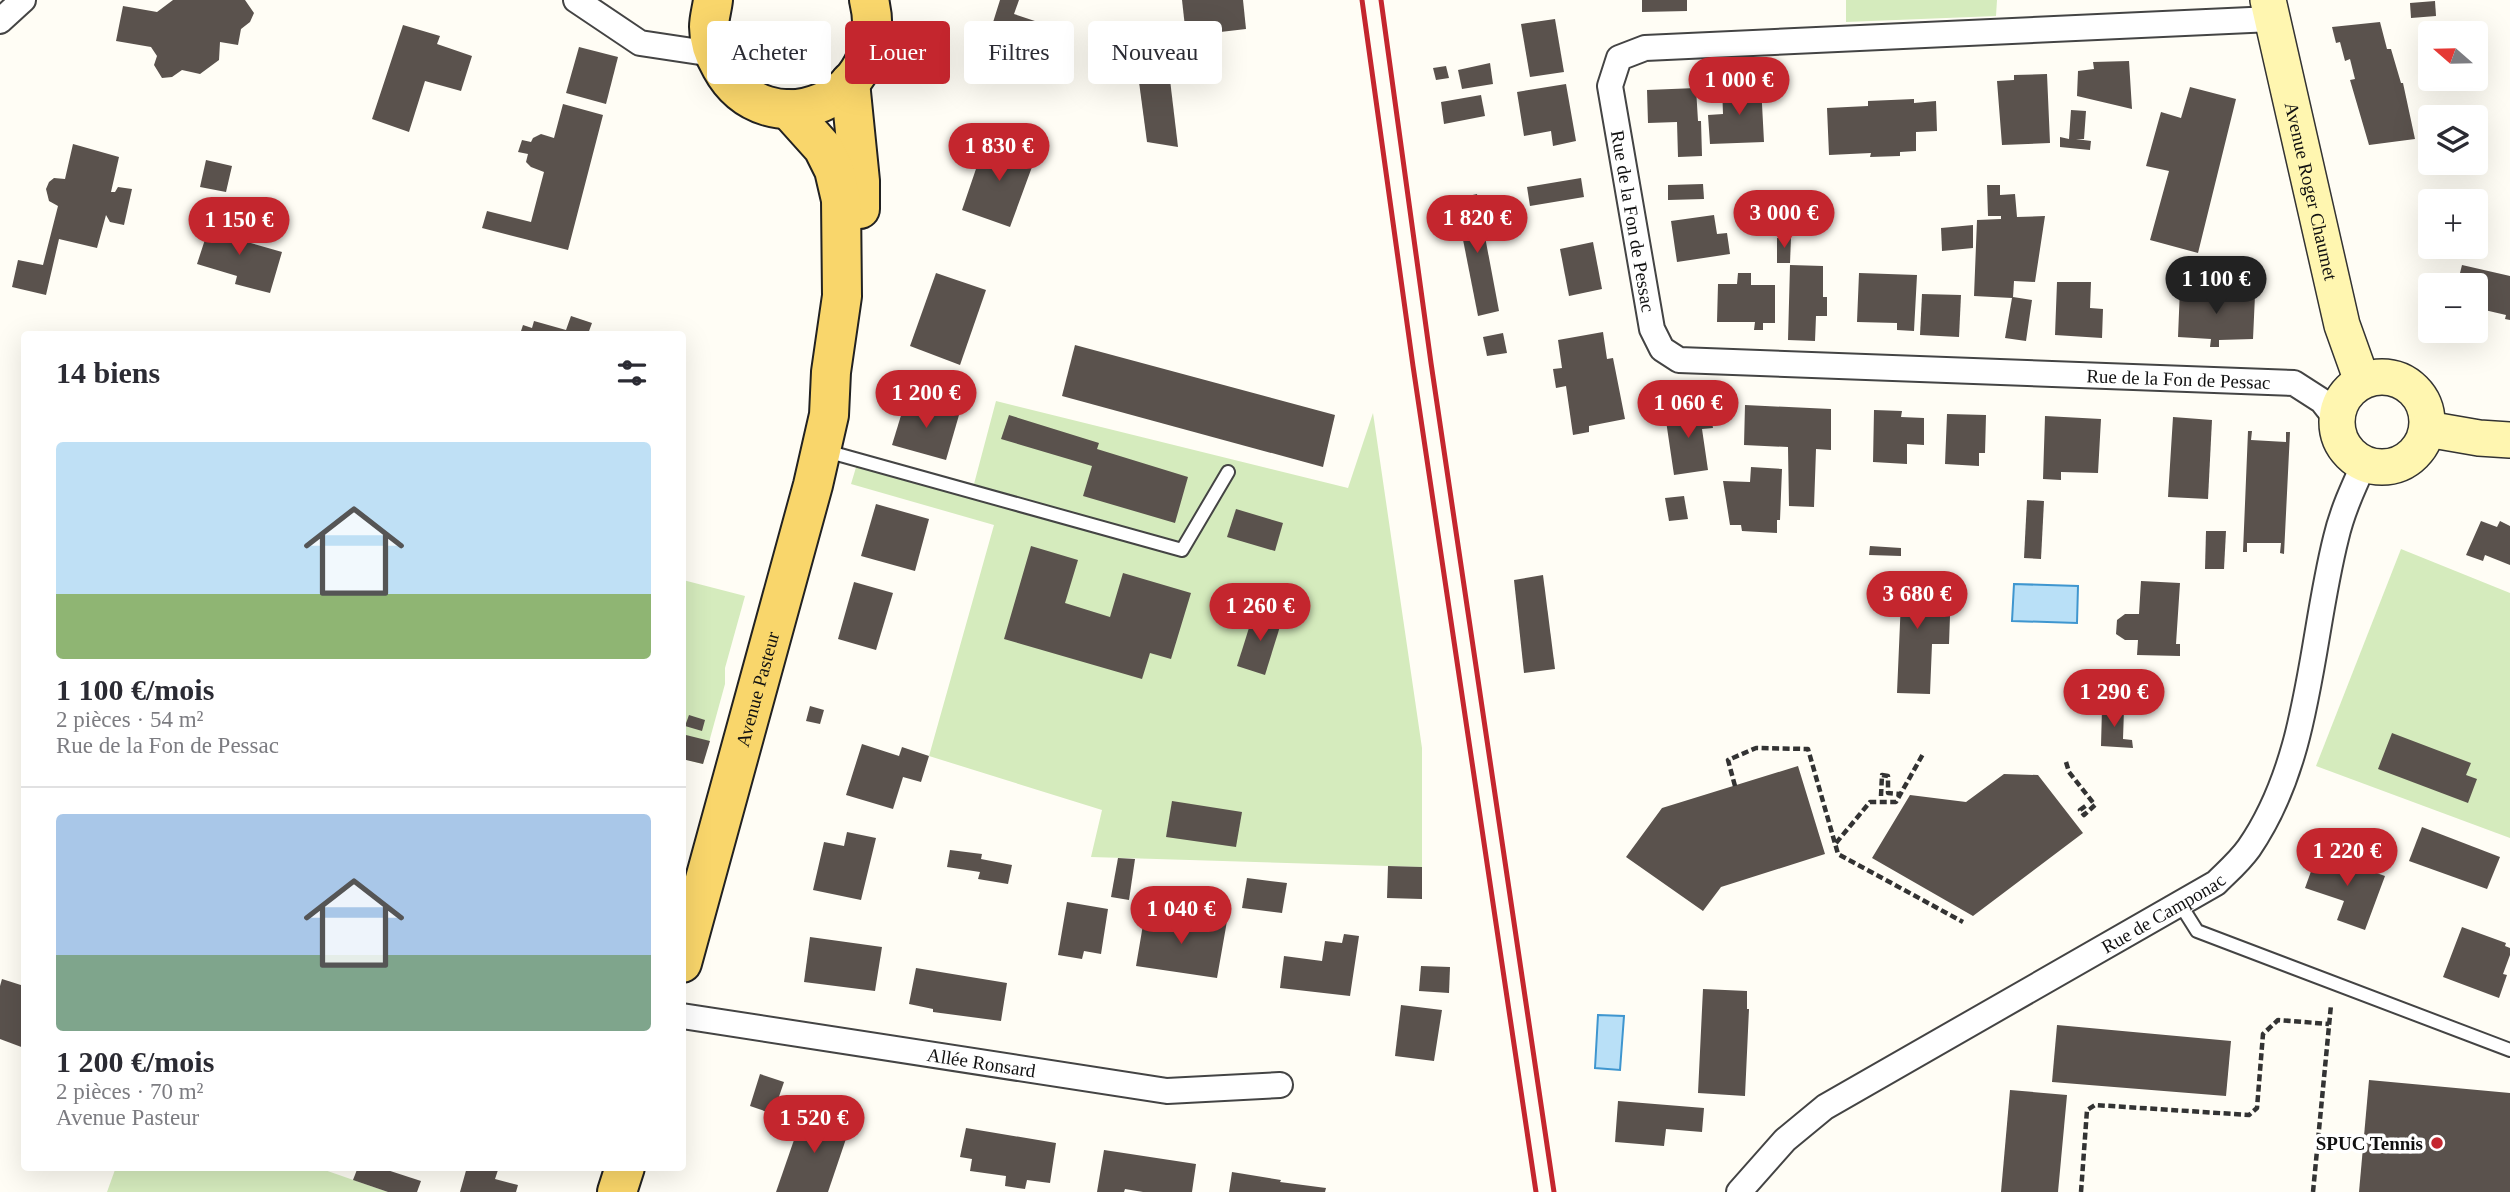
<!DOCTYPE html>
<html lang="fr">
<meta charset="utf-8">
<style>
body{margin:0;font-family:"Times New Roman",serif;background:#f2f2f3;color:#2b2b33;height:100vh;display:flex;flex-direction:column;font-size:26px;white-space:nowrap}
*{box-sizing:border-box;margin:0}
p{font-size:23px;color:#7c7c81}
.icon{flex:none;width:38px;height:38px;fill:none;stroke:currentColor;stroke-width:2;stroke-linecap:round;stroke-linejoin:round}
.map{position:relative;flex:1;overflow:hidden}
.panel{position:absolute;left:21px;top:331px;width:665px;height:840px;display:flex;flex-direction:column;background:#fff;border-radius:7px;box-shadow:0 7px 28px #0002}
.panel>*{flex:none}
.banner{position:absolute;left:707px;top:21px;width:665px;height:63px;display:flex;gap:14px}
.needle{width:46px;rotate:290deg}
.fabs{position:absolute;left:2418px;top:21px;display:grid;gap:14px}
.fabs a{display:grid;place-items:center;width:70px;height:70px;border-radius:7px;background:#fff;box-shadow:0 7px 28px #0002;font-size:35px}
.price{position:absolute;translate:-50% -60px;padding:0 16px;border-radius:24px;background:#c4262e;color:#fff;font-size:23px;line-height:46px;filter:drop-shadow(0 2px 4px #0008)}
.price::after{content:'';position:absolute;left:50%;top:42px;width:21px;height:16px;margin-left:-10px;background:inherit;clip-path:polygon(0 0,100% 0,50% 100%)}
.price.active{background:#222;color:#fff}
ul{padding:0;list-style:none}
li{display:grid;align-content:center;gap:14px;height:371px;padding:0 35px}
li+li{border-top:2px solid #e1e1e2}
li span{display:grid;place-items:center;height:217px;border-radius:7px;color:#555}
li>.icon{margin-inline-start:auto}
span .icon{width:126px;height:126px;fill:#fffc;stroke-width:1}
li b{font-size:30px}
h2{display:flex;justify-content:space-between;align-items:center;height:84px;padding:0 35px;font-size:30px}
.pill{padding:0 24px;border-radius:7px;background:#fff;box-shadow:0 7px 28px #0002;font-size:24px;line-height:63px}
.pill.active{background:#c4262e;color:#fff}
.map>svg:first-child{display:block}
</style>
<div class="map">
<svg width="2510" height="1192" viewBox="0 0 2510 1192">
<rect width="100%" height="100%" fill="#fffdf5"/>
<g fill="#d5ebbd">
<path d="M 1846,0 L 1997,0 L 1996,16 L 1846,22 Z"/>
<path d="M 996,401 L 1348,488 L 1373,413 L 1422,748 L 1422,867 L 1091,857 L 1102,810 L 929,756 L 994,525 L 851,484 L 860,454 L 974,484 Z"/>
<path d="M 2401,549 L 2510,593 L 2510,838 L 2316,766 Z"/>
<path d="M 683,580 L 745,596 L 725,668 L 725,684 L 703,764 L 683,759 Z"/>
<path d="M 116,1167 L 316,1167 L 388,1192 L 107,1192 Z"/>
</g>
<g fill="#b9e0f7" stroke="#3f96cf" stroke-width="2">
<path d="M 2014,584 L 2078,586 L 2077,623 L 2012,621 Z"/>
<path d="M 1598,1015 L 1624,1016 L 1620,1070 L 1595,1068 Z"/>
</g>
<g fill="#5a524d">
<path d="M 173,0 L 245,0 L 254,13 L 250,22 L 241,29 L 238,45 L 220,42 L 219,60 L 200,74 L 182,70 L 172,77 L 162,78 L 154,65 L 157,56 L 151,47 L 116,41 L 123,6 L 157,12 Z"/>
<path d="M 1000,0 L 1019,0 L 1014,14 L 1044,24 L 1030,67 L 1000,57 L 995,72 L 979,67 Z"/>
<path d="M 1182,0 L 1243,0 L 1246,29 L 1186,36 Z"/>
<path d="M 1642,0 L 1687,0 L 1687,11 L 1642,12 Z"/>
<path d="M 2435,1 L 2436,16 L 2411,18 L 2410,3 Z"/>
<path d="M 1555,19 L 1564,72 L 1530,77 L 1521,24 Z"/>
<path d="M 2380,22 L 2387,49 L 2391,49 L 2401,83 L 2403,83 L 2415,139 L 2369,145 L 2350,80 L 2355,79 L 2350,59 L 2345,61 L 2340,42 L 2336,43 L 2332,27 Z"/>
<path d="M 403,25 L 440,36 L 437,44 L 472,56 L 461,91 L 425,81 L 409,132 L 372,119 Z"/>
<path d="M 579,47 L 618,57 L 606,104 L 566,93 Z"/>
<path d="M 2129,61 L 2132,109 L 2077,96 L 2078,71 L 2094,69 L 2093,62 Z"/>
<path d="M 1168,63 L 1178,147 L 1147,142 L 1137,67 Z"/>
<path d="M 1490,63 L 1493,84 L 1462,89 L 1458,70 Z"/>
<path d="M 1446,66 L 1449,78 L 1436,80 L 1433,68 Z"/>
<path d="M 2047,74 L 2050,143 L 2002,145 L 1997,81 L 2014,80 L 2014,75 Z"/>
<path d="M 1566,84 L 1576,141 L 1553,146 L 1551,131 L 1524,136 L 1517,92 Z"/>
<path d="M 1761,85 L 1764,142 L 1710,144 L 1708,115 L 1723,114 L 1722,86 Z"/>
<path d="M 2190,87 L 2236,99 L 2198,253 L 2150,240 L 2169,171 L 2146,166 L 2161,112 L 2181,118 Z"/>
<path d="M 1696,88 L 1698,121 L 1701,121 L 1702,156 L 1678,157 L 1677,122 L 1648,123 L 1647,90 Z"/>
<path d="M 1481,95 L 1485,116 L 1444,124 L 1441,102 Z"/>
<path d="M 1914,99 L 1914,103 L 1936,101 L 1937,131 L 1916,132 L 1916,151 L 1900,152 L 1900,156 L 1870,157 L 1871,153 L 1829,155 L 1827,108 L 1868,106 L 1868,101 Z"/>
<path d="M 563,104 L 603,115 L 568,250 L 482,228 L 487,211 L 531,222 L 544,172 L 531,167 L 526,162 L 528,154 L 518,152 L 522,140 L 531,142 L 533,138 L 541,134 L 554,138 Z"/>
<path d="M 2071,110 L 2086,111 L 2084,139 L 2076,139 L 2091,141 L 2090,150 L 2060,147 L 2060,137 L 2069,139 Z"/>
<path d="M 990,140 L 1036,156 L 1010,227 L 962,210 L 978,163 L 981,164 Z"/>
<path d="M 73,144 L 119,157 L 111,192 L 115,192 L 118,187 L 132,189 L 124,225 L 110,222 L 106,215 L 97,248 L 59,239 L 46,295 L 12,287 L 18,260 L 43,265 L 58,206 L 49,201 L 46,189 L 49,182 L 54,178 L 65,179 Z"/>
<path d="M 206,160 L 232,166 L 226,192 L 200,187 Z"/>
<path d="M 1581,178 L 1584,197 L 1530,206 L 1527,187 Z"/>
<path d="M 1703,184 L 1704,199 L 1668,200 L 1668,185 Z"/>
<path d="M 1987,185 L 2000,185 L 2000,195 L 2015,194 L 2017,217 L 2045,216 L 2035,282 L 2014,281 L 2013,297 L 2032,300 L 2026,341 L 2005,338 L 2012,298 L 1974,296 L 1977,220 L 2001,219 L 2001,216 L 1988,216 Z"/>
<path d="M 1477,194 L 1499,311 L 1478,316 L 1455,199 Z"/>
<path d="M 213,215 L 235,222 L 230,237 L 282,252 L 270,293 L 235,284 L 237,276 L 197,264 Z"/>
<path d="M 1714,215 L 1717,234 L 1727,233 L 1730,254 L 1677,262 L 1671,221 Z"/>
<path d="M 1973,225 L 1973,248 L 1942,251 L 1941,228 Z"/>
<path d="M 1777,238 L 1791,238 L 1790,263 L 1777,263 Z"/>
<path d="M 1593,242 L 1602,289 L 1569,296 L 1560,249 Z"/>
<path d="M 1790,265 L 1823,266 L 1823,297 L 1827,297 L 1827,316 L 1816,316 L 1815,341 L 1788,340 Z"/>
<path d="M 2462,265 L 2510,276 L 2510,320 L 2505,319 L 2506,315 L 2476,308 L 2476,285 L 2457,285 Z"/>
<path d="M 936,273 L 986,290 L 960,365 L 910,346 Z"/>
<path d="M 1738,273 L 1751,273 L 1751,285 L 1775,285 L 1775,323 L 1763,323 L 1763,330 L 1754,330 L 1755,322 L 1717,322 L 1718,284 L 1737,284 Z"/>
<path d="M 1859,273 L 1917,275 L 1914,331 L 1897,330 L 1897,323 L 1857,322 Z"/>
<path d="M 2057,282 L 2091,282 L 2090,308 L 2103,309 L 2102,338 L 2055,335 Z"/>
<path d="M 2180,288 L 2255,295 L 2253,339 L 2219,340 L 2219,347 L 2210,347 L 2211,339 L 2178,337 Z"/>
<path d="M 1922,294 L 1961,295 L 1959,337 L 1920,335 Z"/>
<path d="M 571,316 L 592,323 L 588,334 L 520,334 L 523,325 L 532,328 L 534,321 L 566,330 Z"/>
<path d="M 1603,332 L 1607,359 L 1613,358 L 1625,419 L 1589,426 L 1589,432 L 1573,435 L 1566,386 L 1556,388 L 1553,369 L 1562,368 L 1558,340 Z"/>
<path d="M 1503,333 L 1507,353 L 1487,356 L 1483,337 Z"/>
<path d="M 1075,345 L 1335,415 L 1323,467 L 1062,396 Z"/>
<path d="M 906,399 L 959,415 L 946,460 L 892,445 Z"/>
<path d="M 1745,405 L 1831,409 L 1831,450 L 1816,449 L 1814,507 L 1789,506 L 1788,447 L 1744,445 Z"/>
<path d="M 1699,409 L 1699,412 L 1710,410 L 1713,428 L 1702,429 L 1708,470 L 1674,475 L 1665,414 Z"/>
<path d="M 1874,410 L 1902,411 L 1901,417 L 1924,418 L 1924,445 L 1907,444 L 1907,464 L 1873,462 Z"/>
<path d="M 1947,414 L 1986,415 L 1985,453 L 1979,453 L 1979,466 L 1945,464 Z"/>
<path d="M 1009,415 L 1099,443 L 1097,449 L 1188,477 L 1175,523 L 1083,496 L 1092,466 L 1001,439 Z"/>
<path d="M 2045,416 L 2101,419 L 2098,473 L 2061,472 L 2061,480 L 2043,479 Z"/>
<path d="M 2173,417 L 2212,420 L 2208,499 L 2168,497 Z"/>
<path d="M 2248,431 L 2252,431 L 2251,440 L 2286,442 L 2286,432 L 2290,432 L 2284,554 L 2280,553 L 2281,543 L 2247,543 L 2247,552 L 2243,552 Z"/>
<path d="M 1751,467 L 1782,469 L 1780,520 L 1777,520 L 1777,533 L 1742,531 L 1741,525 L 1730,525 L 1723,481 L 1750,482 Z"/>
<path d="M 1684,496 L 1688,519 L 1669,521 L 1665,498 Z"/>
<path d="M 2027,500 L 2044,501 L 2041,559 L 2024,558 Z"/>
<path d="M 876,504 L 929,519 L 915,571 L 861,556 Z"/>
<path d="M 1236,509 L 1283,523 L 1275,551 L 1227,537 Z"/>
<path d="M 2481,521 L 2497,527 L 2500,521 L 2510,526 L 2510,565 L 2485,555 L 2483,561 L 2466,555 Z"/>
<path d="M 2206,531 L 2226,531 L 2224,569 L 2205,569 Z"/>
<path d="M 1031,546 L 1078,560 L 1065,603 L 1110,617 L 1123,573 L 1191,593 L 1171,659 L 1150,653 L 1142,679 L 1004,639 Z"/>
<path d="M 1870,546 L 1901,548 L 1901,556 L 1869,555 Z"/>
<path d="M 1543,575 L 1555,669 L 1524,673 L 1514,580 Z"/>
<path d="M 1890,575 L 1939,577 L 1938,601 L 1926,600 L 1925,615 L 1950,616 L 1949,644 L 1932,644 L 1930,694 L 1897,693 L 1901,600 L 1889,600 Z"/>
<path d="M 2141,581 L 2180,583 L 2176,644 L 2180,644 L 2180,656 L 2137,655 L 2138,640 L 2125,640 L 2116,634 L 2117,620 L 2125,614 L 2139,614 Z"/>
<path d="M 854,582 L 893,593 L 876,650 L 838,639 Z"/>
<path d="M 1254,612 L 1282,620 L 1265,675 L 1237,666 Z"/>
<path d="M 810,706 L 824,710 L 820,724 L 806,721 Z"/>
<path d="M 2102,708 L 2124,709 L 2123,739 L 2132,740 L 2133,748 L 2101,746 Z"/>
<path d="M 689,715 L 705,720 L 702,731 L 685,726 Z"/>
<path d="M 2392,733 L 2471,763 L 2466,775 L 2477,779 L 2468,803 L 2378,769 Z"/>
<path d="M 682,734 L 710,741 L 703,764 L 682,759 Z"/>
<path d="M 862,744 L 899,756 L 902,747 L 929,756 L 921,782 L 903,777 L 893,809 L 846,795 Z"/>
<path d="M 1798,766 L 1825,854 L 1721,887 L 1703,911 L 1626,857 L 1662,808 Z"/>
<path d="M 2004,774 L 2038,775 L 2083,833 L 1973,916 L 1872,858 L 1910,795 L 1966,802 Z"/>
<path d="M 1172,801 L 1242,812 L 1236,847 L 1166,837 Z"/>
<path d="M 2422,827 L 2500,857 L 2487,889 L 2409,861 Z"/>
<path d="M 847,832 L 876,838 L 861,900 L 813,890 L 824,842 L 844,846 Z"/>
<path d="M 950,850 L 982,854 L 981,859 L 1012,865 L 1008,884 L 978,879 L 980,872 L 947,867 Z"/>
<path d="M 2318,852 L 2385,876 L 2365,930 L 2337,920 L 2344,901 L 2305,888 Z"/>
<path d="M 1118,858 L 1135,859 L 1129,900 L 1111,897 Z"/>
<path d="M 1388,866 L 1422,867 L 1422,899 L 1387,898 Z"/>
<path d="M 1247,878 L 1287,883 L 1282,913 L 1242,908 Z"/>
<path d="M 1067,902 L 1108,909 L 1101,954 L 1084,951 L 1082,959 L 1058,955 Z"/>
<path d="M 1145,913 L 1193,920 L 1192,925 L 1210,928 L 1211,919 L 1227,921 L 1217,978 L 1136,966 Z"/>
<path d="M 2462,927 L 2506,943 L 2505,946 L 2510,948 L 2510,955 L 2503,974 L 2507,975 L 2499,998 L 2443,977 Z"/>
<path d="M 1344,934 L 1359,936 L 1350,996 L 1280,988 L 1284,956 L 1322,961 L 1325,941 L 1342,943 Z"/>
<path d="M 810,937 L 882,947 L 875,991 L 804,982 Z"/>
<path d="M 1421,966 L 1450,967 L 1449,993 L 1419,991 Z"/>
<path d="M 916,968 L 1007,983 L 1001,1021 L 933,1012 L 933,1009 L 909,1004 Z"/>
<path d="M 2,979 L 24,986 L 24,1048 L 0,1039 L 0,986 Z"/>
<path d="M 1703,989 L 1747,991 L 1747,1009 L 1749,1009 L 1745,1096 L 1698,1093 Z"/>
<path d="M 1401,1005 L 1442,1010 L 1434,1061 L 1395,1056 Z"/>
<path d="M 2057,1025 L 2231,1041 L 2226,1096 L 2052,1082 Z"/>
<path d="M 760,1074 L 784,1082 L 773,1114 L 750,1106 Z"/>
<path d="M 2369,1080 L 2510,1093 L 2510,1192 L 2359,1192 Z"/>
<path d="M 2010,1090 L 2067,1095 L 2058,1192 L 2001,1192 Z"/>
<path d="M 1618,1101 L 1704,1108 L 1702,1132 L 1666,1129 L 1664,1146 L 1615,1142 Z"/>
<path d="M 804,1111 L 850,1127 L 828,1192 L 776,1192 Z"/>
<path d="M 966,1128 L 1056,1143 L 1050,1183 L 1027,1180 L 1025,1189 L 1005,1186 L 1006,1176 L 970,1171 L 972,1159 L 960,1157 Z"/>
<path d="M 1104,1150 L 1196,1164 L 1192,1192 L 1143,1192 L 1125,1189 L 1124,1192 L 1097,1192 Z"/>
<path d="M 358,1167 L 378,1167 L 421,1181 L 417,1192 L 388,1192 L 353,1180 Z"/>
<path d="M 467,1167 L 499,1167 L 495,1179 L 518,1185 L 516,1192 L 460,1192 Z"/>
<path d="M 1232,1172 L 1281,1180 L 1280,1182 L 1326,1188 L 1325,1192 L 1229,1192 Z"/>
</g>
<g fill="none" stroke-linecap="round" stroke-linejoin="round">
<defs>
<g id="lane">
<path d="M 826,451 L 1182,550 L 1228,472"/>
<path d="M 2180,904 L 2197,931 L 2510,1050"/>
</g>
<g id="street">
<path d="M 576,0 L 640,43 L 713,54"/>
<path id="s1" d="M 2272,19 L 1645,48 L 1619,58 L 1610,86 L 1652,329 L 1662,349 L 1679,360 L 2294,383 L 2322,401 L 2337,420"/>
<path d="M 0,21 L 23,0"/>
<path id="s2" d="M 682,1016 L 1167,1091 L 1280,1085"/>
<path id="s3" d="M 1739,1192 L 1785,1140 L 1825,1107 L 2216,883 C 2227,872 2239,862 2249,848 C 2311,758 2310,641 2336,538 C 2342,512 2353,488 2364,464"/>
</g>
<g id="secondary">
<path id="s4" d="M 2268,0 L 2342,325 L 2362,381"/>
<circle cx="2382" cy="422" r="45"/>
<path d="M 2427,429 L 2479,438 L 2510,440"/>
</g>
<g id="primary">
<path d="M 713,0 C 712,9 709,18 709,27 C 709,41 714,55 721,67 C 766,150 894,101 869,0"/>
<path d="M 850,82 L 860,181 L 860,209"/>
<path id="s5" d="M 682,963 L 813,485 L 829,415 L 831,372 L 842,296 L 841,200 L 834,170 L 823,148 L 788,109"/>
<path d="M 617,1192 L 625,1167"/>
</g>
</defs>
<use href="#lane" stroke="#444" stroke-width="16"/>
<use href="#street" stroke="#444" stroke-width="28"/>
<use href="#secondary" stroke="#333" stroke-width="38"/>
<use href="#primary" stroke="#222" stroke-width="42"/>
<g stroke="#333" stroke-width="4.5" stroke-dasharray="7 3.5" stroke-linecap="butt">
<path d="M 2066,762 L 2069,772 L 2095,805 L 2084,815 L 2080,810 L 2088,804"/>
<path d="M 1735,786 L 1728,760 L 1756,748 L 1808,749 L 1838,854 L 1963,922"/>
<path d="M 1881,796 L 1882,775 L 1888,776 L 1888,793 L 1900,794"/>
<path d="M 1836,843 L 1870,802 L 1896,802 L 1923,754"/>
<path d="M 2081,1192 L 2087,1110 L 2095,1105 L 2249,1115 L 2257,1108 L 2263,1034 L 2278,1020 L 2329,1024"/>
<path d="M 2313,1192 L 2331,1005"/>
</g>
<use href="#lane" stroke="#fff" stroke-width="12"/>
<use href="#street" stroke="#fff" stroke-width="24"/>
<use href="#secondary" stroke="#fff6b0" stroke-width="35"/>
<use href="#primary" stroke="#f9d66b" stroke-width="38"/>
<g stroke="#c4262e" stroke-width="5">
<path d="M 1362,0 L 1413,366 L 1536,1192"/>
<path d="M 1381,0 L 1431,363 L 1554,1192"/>
</g>
</g>
<circle fill="#c4262e" stroke="#fff" stroke-width="2.5" cx="2437" cy="1143" r="7"/>
<g text-anchor="middle" dominant-baseline="central" stroke-width="7" stroke-linejoin="round" paint-order="stroke">
<g font-size="19" fill="#111" stroke="#fff">
<text stroke="none"><textPath href="#s4" startOffset="196">Avenue Roger Chaumet</textPath></text>
<text stroke="none"><textPath href="#s1" startOffset="822">Rue de la Fon de Pessac</textPath></text>
<text stroke="none"><textPath href="#s1" startOffset="1474">Rue de la Fon de Pessac</textPath></text>
<text stroke="none"><textPath href="#s5" startOffset="284">Avenue Pasteur</textPath></text>
<text stroke="none"><textPath href="#s3" startOffset="511">Rue de Camponac</textPath></text>
<text stroke="none"><textPath href="#s2" startOffset="303">Allée Ronsard</textPath></text>
</g>
<g font-size="19" font-weight="bold" fill="#111" stroke="#fff" text-anchor="end">
<text x="2423" y="1143">SPUC Tennis</text>
</g>
</g>
</svg>
<div class="fabs">
<a><svg class="needle" viewBox="-14 -14 28 28"><path d="M0-13l5 13h-10z" fill="#e53935"/><path d="M0 13l5-13h-10z" fill="#7c7c81"/></svg></a>
<a><svg class="icon" aria-label="layers" viewBox="0 0 24 24"><path d="M12 4l9 5-9 5-9-5zM3 14l9 5 9-5"/></svg></a>
<a>+</a>
<a>−</a>
</div>
<b class="price" style="left:1739px;top:117px">1 000 €</b>
<b class="price" style="left:999px;top:183px">1 830 €</b>
<b class="price" style="left:1784px;top:250px">3 000 €</b>
<b class="price" style="left:1477px;top:255px">1 820 €</b>
<b class="price" style="left:239px;top:257px">1 150 €</b>
<b class="price active" style="left:2216px;top:316px">1 100 €</b>
<b class="price" style="left:926px;top:430px">1 200 €</b>
<b class="price" style="left:1688px;top:440px">1 060 €</b>
<b class="price" style="left:1917px;top:631px">3 680 €</b>
<b class="price" style="left:1260px;top:643px">1 260 €</b>
<b class="price" style="left:2114px;top:729px">1 290 €</b>
<b class="price" style="left:2347px;top:888px">1 220 €</b>
<b class="price" style="left:1181px;top:946px">1 040 €</b>
<b class="price" style="left:814px;top:1155px">1 520 €</b>
<div class="banner">
<a class="pill">Acheter</a>
<a class="pill active">Louer</a>
<a class="pill">Filtres</a>
<a class="pill">Nouveau</a>
</div>
<section class="panel">
<h2>14 biens<svg class="icon" aria-label="filters" viewBox="0 0 24 24"><path d="M4 7h16M4 17h16"/><circle cx="9" cy="7" r="2"/><circle cx="15" cy="17" r="2"/></svg></h2>
<ul>
<li><span style="background:linear-gradient(#bfe0f5 70%,#8fb573 0)"><svg class="icon" aria-label="home" viewBox="0 0 24 24"><path d="M3 11l9-7 9 7M6 9v11h12V9"/></svg></span><div><b>1 100 €/mois</b><p>2 pièces · 54 m²</p><p>Rue de la Fon de Pessac</p></div></li>
<li><span style="background:linear-gradient(#a9c7e8 65%,#7fa58c 0)"><svg class="icon" aria-label="home" viewBox="0 0 24 24"><path d="M3 11l9-7 9 7M6 9v11h12V9"/></svg></span><div><b>1 200 €/mois</b><p>2 pièces · 70 m²</p><p>Avenue Pasteur</p></div></li>
</ul>
</section>
</div>
